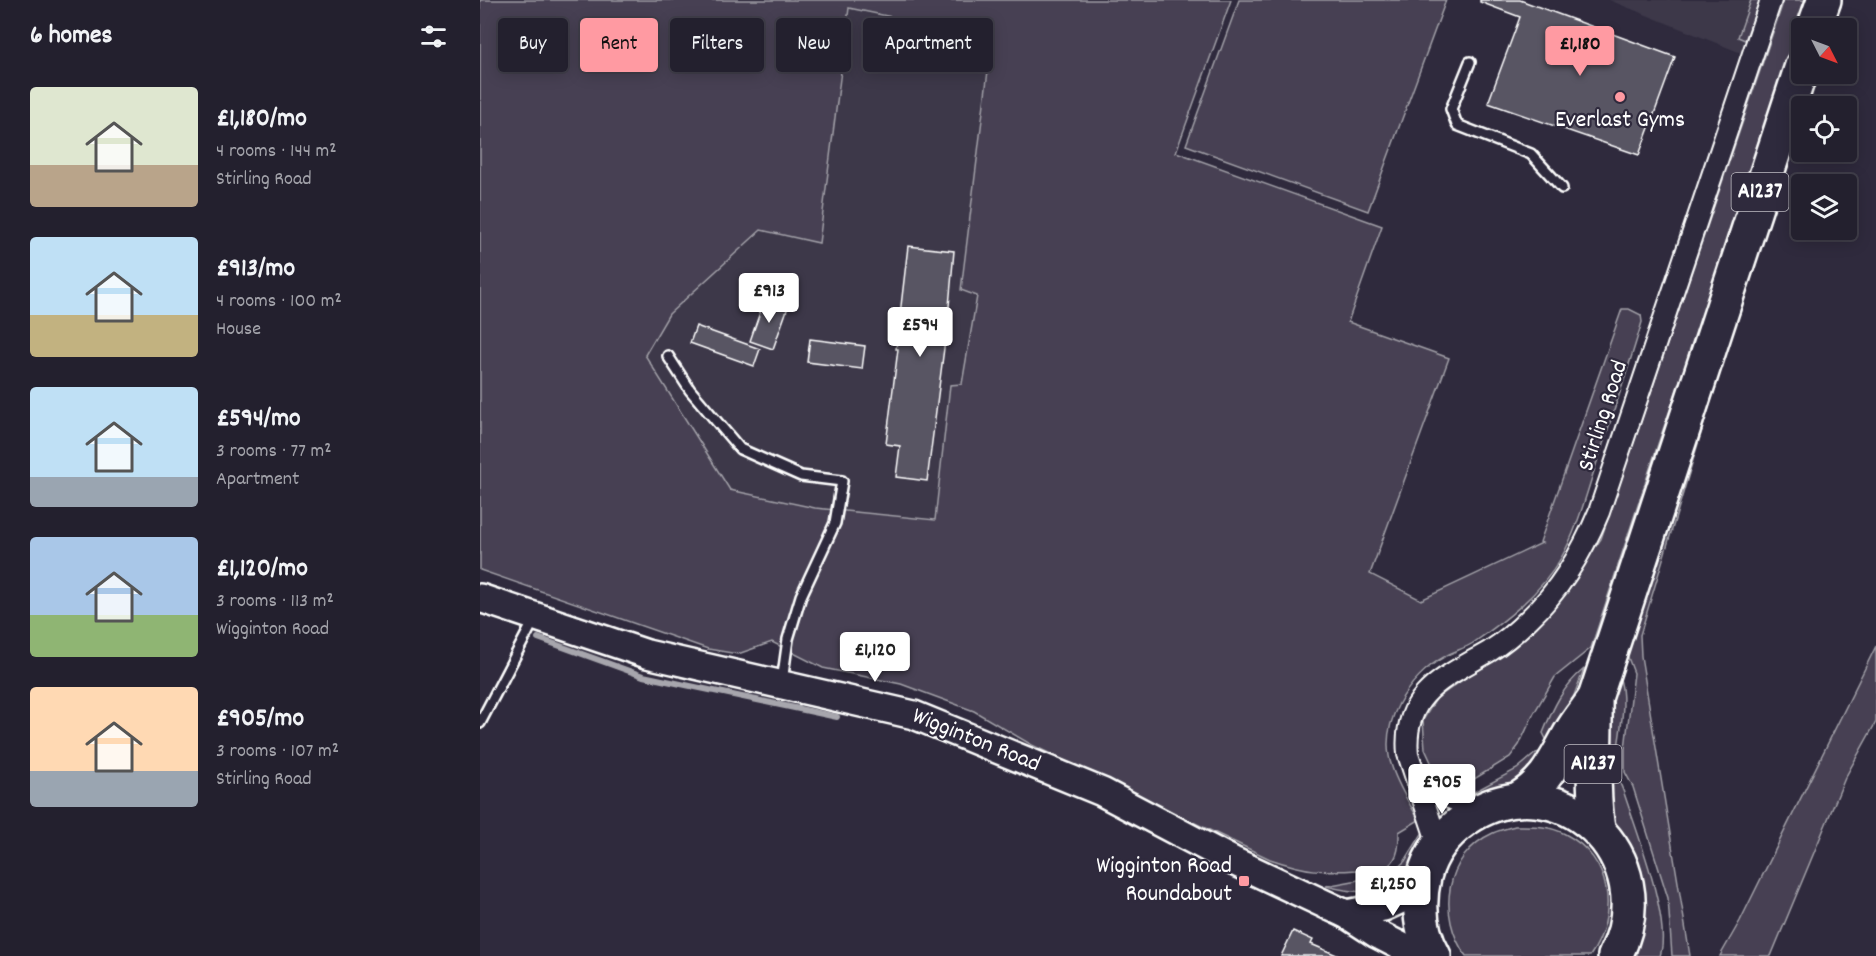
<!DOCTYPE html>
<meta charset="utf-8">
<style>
body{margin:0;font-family:Dekko,sans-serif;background:#2f2d3a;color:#f1f3f6;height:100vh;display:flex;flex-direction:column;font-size:22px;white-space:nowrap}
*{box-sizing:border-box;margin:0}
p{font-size:20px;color:#a3a3aa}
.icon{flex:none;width:33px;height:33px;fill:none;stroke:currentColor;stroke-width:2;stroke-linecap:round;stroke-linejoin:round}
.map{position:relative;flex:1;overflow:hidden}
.side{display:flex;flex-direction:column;background:#23202e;width:480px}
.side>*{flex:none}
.banner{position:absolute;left:18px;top:18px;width:570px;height:54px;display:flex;gap:12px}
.needle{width:39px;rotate:132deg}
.fabs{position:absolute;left:1311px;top:18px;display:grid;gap:12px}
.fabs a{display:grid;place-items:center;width:66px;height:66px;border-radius:6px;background:#23202e;box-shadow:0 3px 15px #0003,0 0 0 2px #403e4a;font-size:30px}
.price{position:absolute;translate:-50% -51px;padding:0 14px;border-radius:6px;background:#fff;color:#222;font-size:20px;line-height:39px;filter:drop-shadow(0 2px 3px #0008)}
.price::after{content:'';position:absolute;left:50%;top:36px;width:18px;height:14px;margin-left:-9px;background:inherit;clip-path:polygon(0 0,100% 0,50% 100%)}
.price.selected{background:#ff9aa2;color:#111}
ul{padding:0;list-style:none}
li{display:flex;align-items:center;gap:18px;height:150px;padding:0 30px}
li span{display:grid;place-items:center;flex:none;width:168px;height:120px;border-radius:6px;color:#555}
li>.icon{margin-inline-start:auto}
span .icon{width:72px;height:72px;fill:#fffc;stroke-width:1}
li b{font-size:26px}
h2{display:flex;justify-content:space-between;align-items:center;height:72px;padding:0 30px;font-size:26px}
.pill{padding:0 21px;border-radius:6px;background:#23202e;box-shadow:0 3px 15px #0003,0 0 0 2px #403e4a;font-size:21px;line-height:54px}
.pill.selected{background:#ff9aa2;color:#111}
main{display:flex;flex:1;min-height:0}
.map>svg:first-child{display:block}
</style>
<main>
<section class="side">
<h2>6 homes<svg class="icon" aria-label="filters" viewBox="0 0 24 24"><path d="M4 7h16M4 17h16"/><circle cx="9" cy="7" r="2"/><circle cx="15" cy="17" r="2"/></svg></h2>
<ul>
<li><span style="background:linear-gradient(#dfe7d0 65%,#b9a48a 0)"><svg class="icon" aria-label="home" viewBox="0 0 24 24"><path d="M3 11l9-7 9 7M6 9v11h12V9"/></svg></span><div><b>£1,180/mo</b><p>4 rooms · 144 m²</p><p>Stirling Road</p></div></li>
<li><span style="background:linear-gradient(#bfe0f5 65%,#c2b280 0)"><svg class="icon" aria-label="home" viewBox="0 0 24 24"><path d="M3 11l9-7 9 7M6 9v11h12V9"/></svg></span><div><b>£913/mo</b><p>4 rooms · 100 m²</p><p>House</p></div></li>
<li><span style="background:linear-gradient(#bfe0f5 75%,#9aa5b1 0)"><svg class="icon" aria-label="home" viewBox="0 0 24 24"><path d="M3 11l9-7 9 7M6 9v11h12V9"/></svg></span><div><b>£594/mo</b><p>3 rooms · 77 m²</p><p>Apartment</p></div></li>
<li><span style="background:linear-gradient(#a9c7e8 65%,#8fb573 0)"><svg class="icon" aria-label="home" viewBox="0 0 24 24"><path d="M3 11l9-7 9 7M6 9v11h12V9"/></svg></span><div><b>£1,120/mo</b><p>3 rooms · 113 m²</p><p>Wigginton Road</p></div></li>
<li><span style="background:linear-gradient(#ffd9b3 70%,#9aa5b1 0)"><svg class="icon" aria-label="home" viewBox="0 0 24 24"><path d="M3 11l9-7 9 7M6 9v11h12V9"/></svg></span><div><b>£905/mo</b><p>3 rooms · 107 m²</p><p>Stirling Road</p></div></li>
</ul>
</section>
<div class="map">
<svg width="1396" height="956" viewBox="0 0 1396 956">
<rect width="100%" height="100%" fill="#2f2a3d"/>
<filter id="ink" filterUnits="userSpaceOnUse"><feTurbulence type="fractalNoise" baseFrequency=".0167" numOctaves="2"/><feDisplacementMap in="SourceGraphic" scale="12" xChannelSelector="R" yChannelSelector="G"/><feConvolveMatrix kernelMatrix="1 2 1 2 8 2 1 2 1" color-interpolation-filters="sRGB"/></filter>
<g filter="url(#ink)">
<g fill="#3c3749">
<path d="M 1129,0 L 1321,0 L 1296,67 Z"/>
<path d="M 369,8 L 512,38 L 481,289 L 497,296 L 482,385 L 470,386 L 455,520 L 335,508 L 250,490 L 165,355 L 189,314 L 281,230 L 339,243 Z"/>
</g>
<g fill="#464152" stroke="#a2a0a8" stroke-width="1.5" fill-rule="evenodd">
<path d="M 0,0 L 751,0 L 696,152 L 902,226 L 868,322 L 969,358 L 890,574 L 941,600 L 1062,543 L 1060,542 L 1142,309 L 1149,309 L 1161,315 L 1162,322 C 1147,373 1130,423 1113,474 C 1104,502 1096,532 1081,558 C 1061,593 1025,621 993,643 C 984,649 973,651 964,657 C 928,677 897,725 912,767 C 918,786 929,803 939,820 L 919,832 C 919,844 919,858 908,866 C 901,871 889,870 881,870 C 841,872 828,872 790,859 L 552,745 L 494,711 L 421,684 L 343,668 L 292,642 L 258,654 L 228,649 L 0,570 ZM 369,8 L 512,38 L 481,290 L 497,296 L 482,384 L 470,385 L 455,520 L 335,508 L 250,490 L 165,355 L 189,314 L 281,230 L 339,243 Z"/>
<path d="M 759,0 L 966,0 L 888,211 L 706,145 Z"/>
<path d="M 1271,0 L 1280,0 L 1265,40 L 1258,37 Z"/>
<path d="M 1304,0 L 1333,0 L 1178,444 L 1111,648 L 1075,677 L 1054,713 L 1039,745 L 1030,757 L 978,789 L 956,773 L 945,749 L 943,720 L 956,699 L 1026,649 L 1085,591 L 1121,539 Z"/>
<path d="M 1254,325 L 1160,635 L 1161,656 L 1210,956 L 1192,956 L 1188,898 L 1153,787 L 1145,772 L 1145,749 L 1154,673 L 1144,647 Z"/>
<path d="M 1396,646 L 1396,722 L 1365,778 L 1291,956 L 1240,956 L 1260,921 Z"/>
<path d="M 1104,669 L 1075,745 L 1067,741 L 1063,733 C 1073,708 1083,686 1104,669 Z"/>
<path d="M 1139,676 C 1147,699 1141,724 1138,748 L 1125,758 L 1132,700 Z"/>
<path d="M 1064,751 L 1057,775 L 1005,796 L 990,794 L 1037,769 L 1056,753 Z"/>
<path d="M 1123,764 L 1138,778 L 1144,793 C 1156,830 1192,921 1180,956 L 1157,956 L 1161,902 L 1134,830 Z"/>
<path d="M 1035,826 C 1052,826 1069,825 1085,834 C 1132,858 1139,915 1110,956 L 986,956 C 957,916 964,855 1013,833 C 1020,830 1028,828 1035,826 Z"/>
<path d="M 943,832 C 940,895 897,899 846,886 L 911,874 L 925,861 Z"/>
</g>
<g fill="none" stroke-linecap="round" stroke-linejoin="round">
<path stroke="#a7a6ad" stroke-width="6" d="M 58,638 L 163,676 L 357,717"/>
</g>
<g fill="#595564" stroke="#fff" stroke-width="1.5">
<path d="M 1000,0 L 1040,0 L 1195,57 L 1159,155 L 1008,103 L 1040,17 L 1000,2 Z"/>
<path d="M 428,246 L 474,251 L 468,317 L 447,481 L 416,477 L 420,446 L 406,444 L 418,349 L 416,349 Z"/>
<path d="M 285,298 L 308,307 L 293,349 L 270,341 Z"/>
<path d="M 216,326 L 280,349 L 274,366 L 210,343 Z"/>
<path d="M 330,339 L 385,346 L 382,369 L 327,362 Z"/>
<path d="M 813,931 L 833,940 L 831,944 L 859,956 L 801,956 Z"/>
</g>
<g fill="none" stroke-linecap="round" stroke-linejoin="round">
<defs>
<g id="service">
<path d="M 990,62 L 971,109 L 977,125 L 1051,154 L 1082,188"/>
<path d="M 188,356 L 210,390 L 260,449 L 321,476 L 362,481 L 355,523 L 321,596 L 308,639 L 302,682"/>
<path d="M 0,723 L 54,620"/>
</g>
<g id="minor">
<path d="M 939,785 L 998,810"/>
<path d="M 956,848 L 955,835 L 928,754 C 922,693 966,677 1010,651 C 1024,642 1037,631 1049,619 C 1081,589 1102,553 1119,512 L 1291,0"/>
</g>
<g id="secondary">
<path d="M 0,598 L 167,654 L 434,715 L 622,792 L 753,861 L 866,914 L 897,934 L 940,956"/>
<path d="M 866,914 L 904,907 L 941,890"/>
</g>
<g id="trunk">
<path d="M 1334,28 L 1344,0"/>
<path d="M 1037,800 C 1067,782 1074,762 1090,734 C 1097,721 1107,710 1115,698"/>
<path d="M 1118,829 C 1111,785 1116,743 1115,698 L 1322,66"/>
<path d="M 954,956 C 940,932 938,904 944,877 C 950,853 966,833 986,819 C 1079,756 1186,858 1135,956"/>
</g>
</defs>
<use href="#service" stroke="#fff" stroke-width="14"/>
<use href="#minor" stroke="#fff" stroke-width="24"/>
<use href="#secondary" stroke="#fff" stroke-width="32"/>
<use href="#trunk" stroke="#fff" stroke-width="38"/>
<use href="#service" stroke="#2f2a3d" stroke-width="9"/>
<use href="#minor" stroke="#2f2a3d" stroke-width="20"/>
<use href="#secondary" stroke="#2f2a3d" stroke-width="27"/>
<use href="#trunk" stroke="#2f2a3d" stroke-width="33"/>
</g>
</g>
<g fill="#ff9aa2" stroke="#2f2a3d" stroke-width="2">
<circle cx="1140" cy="97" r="6"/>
<rect x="758" y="875" width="12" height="12" rx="3"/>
</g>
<g text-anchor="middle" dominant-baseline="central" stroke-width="4.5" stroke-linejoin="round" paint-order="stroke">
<g fill="#2f2a3d" stroke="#c1bfc5" stroke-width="1.5">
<rect x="1251.5" y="173" width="57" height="38" rx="4.5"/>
<rect x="1084.5" y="745" width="57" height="38" rx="4.5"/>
</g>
<g font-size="22" font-weight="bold" fill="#fff">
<text x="1280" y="192">A1237</text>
<text x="1113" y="764">A1237</text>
</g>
<g font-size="24" fill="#fff" stroke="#2f2a3d">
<text x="1140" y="121">Everlast Gyms</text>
<text x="752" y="867" text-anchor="end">Wigginton Road<tspan x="752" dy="28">Roundabout</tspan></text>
</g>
<g font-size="24" fill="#fff" stroke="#2f2a3d">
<text transform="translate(1124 416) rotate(-72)">Stirling Road</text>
<text transform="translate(496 741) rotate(22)">Wigginton Road</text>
</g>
</g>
</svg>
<div class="fabs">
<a><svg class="needle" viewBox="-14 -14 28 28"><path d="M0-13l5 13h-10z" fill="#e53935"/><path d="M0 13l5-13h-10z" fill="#a3a3aa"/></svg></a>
<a><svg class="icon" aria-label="locate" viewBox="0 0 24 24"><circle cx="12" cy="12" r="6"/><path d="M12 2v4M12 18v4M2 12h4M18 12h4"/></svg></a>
<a><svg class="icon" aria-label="layers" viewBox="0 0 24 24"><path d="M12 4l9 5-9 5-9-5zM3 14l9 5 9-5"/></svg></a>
</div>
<b class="price selected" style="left:1100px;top:77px">£1,180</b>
<b class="price" style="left:289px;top:324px">£913</b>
<b class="price" style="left:440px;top:358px">£594</b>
<b class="price" style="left:395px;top:683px">£1,120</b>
<b class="price" style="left:962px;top:815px">£905</b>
<b class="price" style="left:913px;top:917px">£1,250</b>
<div class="banner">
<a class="pill">Buy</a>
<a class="pill selected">Rent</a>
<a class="pill">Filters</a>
<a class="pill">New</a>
<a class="pill">Apartment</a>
</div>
</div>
</main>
